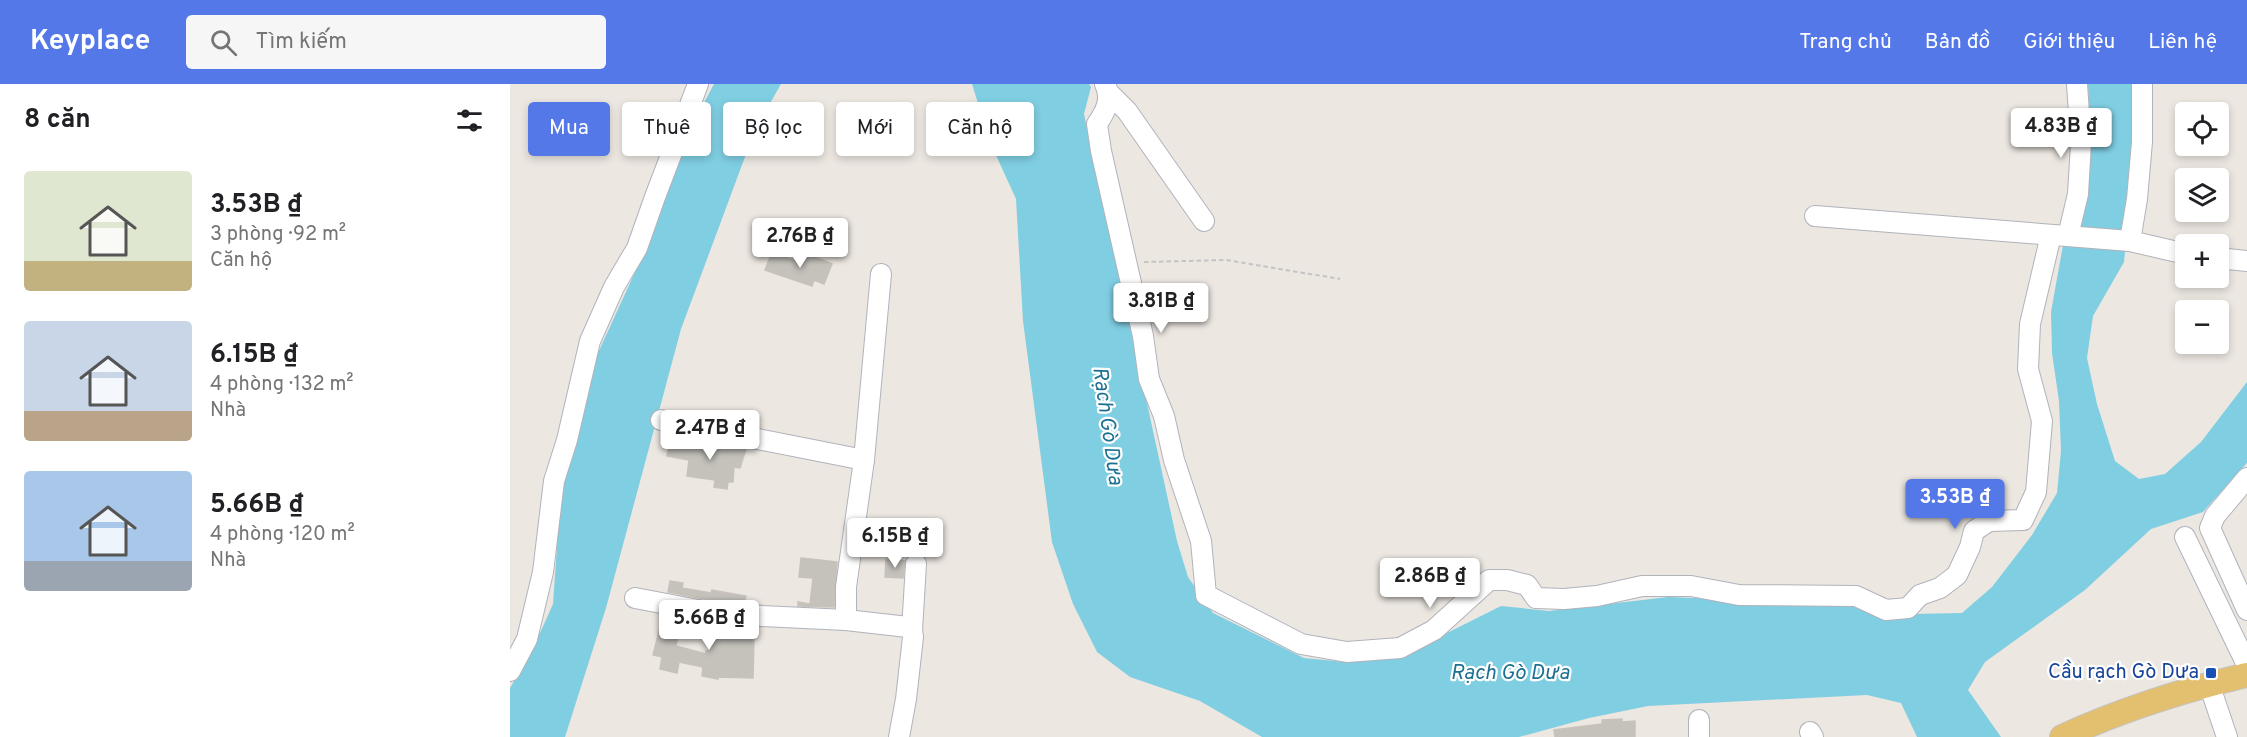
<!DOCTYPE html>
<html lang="vi">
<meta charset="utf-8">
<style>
body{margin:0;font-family:Overpass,sans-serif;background:#f6f6f6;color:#202124;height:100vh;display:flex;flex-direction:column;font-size:22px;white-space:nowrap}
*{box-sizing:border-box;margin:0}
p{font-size:20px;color:#757577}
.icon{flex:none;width:33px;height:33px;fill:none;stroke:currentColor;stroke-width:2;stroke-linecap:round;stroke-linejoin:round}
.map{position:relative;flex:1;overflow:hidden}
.panel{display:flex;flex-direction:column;background:#fff;width:510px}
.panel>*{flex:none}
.guide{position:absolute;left:18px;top:18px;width:570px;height:54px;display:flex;gap:12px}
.buttons{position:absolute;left:1665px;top:18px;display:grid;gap:12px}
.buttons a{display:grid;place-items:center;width:54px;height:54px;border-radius:6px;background:#fff;box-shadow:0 3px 9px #0003;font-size:30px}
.price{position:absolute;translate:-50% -51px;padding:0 14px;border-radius:6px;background:#fff;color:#222;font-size:20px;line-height:39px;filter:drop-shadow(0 2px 3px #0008)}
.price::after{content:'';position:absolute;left:50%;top:36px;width:18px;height:14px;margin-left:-9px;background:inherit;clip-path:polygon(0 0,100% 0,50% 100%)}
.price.active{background:#5478e7;color:#fff}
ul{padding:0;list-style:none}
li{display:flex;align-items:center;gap:18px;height:150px;padding:0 24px}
li span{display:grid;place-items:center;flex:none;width:168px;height:120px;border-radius:6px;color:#555}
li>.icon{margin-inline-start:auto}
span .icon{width:72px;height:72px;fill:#fffc;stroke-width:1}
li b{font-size:26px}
h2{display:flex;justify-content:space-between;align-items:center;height:72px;padding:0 24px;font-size:26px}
.tag{padding:0 21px;border-radius:6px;background:#fff;box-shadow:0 3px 9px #0003;font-size:21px;line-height:54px}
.tag.active{background:#5478e7;color:#fff}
header{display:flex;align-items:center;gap:36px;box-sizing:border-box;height:84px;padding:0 30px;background:#5478e7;color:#fff}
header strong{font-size:28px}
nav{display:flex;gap:33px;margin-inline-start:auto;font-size:21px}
.search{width:420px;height:54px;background:#f6f6f6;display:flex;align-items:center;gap:15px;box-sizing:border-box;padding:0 21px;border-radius:6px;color:#757577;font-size:22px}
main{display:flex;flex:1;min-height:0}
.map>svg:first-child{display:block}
</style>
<header>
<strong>Keyplace</strong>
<div class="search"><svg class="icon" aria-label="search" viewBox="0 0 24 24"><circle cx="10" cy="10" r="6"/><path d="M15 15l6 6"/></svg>Tìm kiếm</div>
<nav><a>Trang chủ</a><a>Bản đồ</a><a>Giới thiệu</a><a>Liên hệ</a></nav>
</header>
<main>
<section class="panel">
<h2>8 căn<svg class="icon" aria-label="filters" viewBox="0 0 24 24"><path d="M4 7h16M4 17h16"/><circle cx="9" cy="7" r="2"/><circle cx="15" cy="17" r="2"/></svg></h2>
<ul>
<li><span style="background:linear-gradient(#dfe7d0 75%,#c2b280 0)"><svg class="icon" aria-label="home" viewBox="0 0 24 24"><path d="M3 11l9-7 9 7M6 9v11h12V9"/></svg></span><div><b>3.53B ₫</b><p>3 phòng · 92 m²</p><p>Căn hộ</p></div></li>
<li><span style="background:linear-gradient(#c9d6e8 75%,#b9a48a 0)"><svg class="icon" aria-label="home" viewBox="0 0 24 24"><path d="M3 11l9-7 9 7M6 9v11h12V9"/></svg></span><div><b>6.15B ₫</b><p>4 phòng · 132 m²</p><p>Nhà</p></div></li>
<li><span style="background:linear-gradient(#a9c7e8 75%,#9aa5b1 0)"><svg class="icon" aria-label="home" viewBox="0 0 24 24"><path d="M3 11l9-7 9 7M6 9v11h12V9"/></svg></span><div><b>5.66B ₫</b><p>4 phòng · 120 m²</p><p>Nhà</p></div></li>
</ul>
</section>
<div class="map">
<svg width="1737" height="653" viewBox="0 0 1737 653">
<rect width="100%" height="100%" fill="#ece7e1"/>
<g fill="#80cee2">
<path d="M 204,0 L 271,0 L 245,46 L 171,245 L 96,524 L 55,653 L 0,653 L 0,604 L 21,569 L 43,520 L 52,392 L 87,271 L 137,162 L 179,47 Z"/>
<path d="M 462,0 L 579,0 L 581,3 L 574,30 L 667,457 L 678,493 L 703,529 L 794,574 L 835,578 L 866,575 L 897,569 L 991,522 L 1039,527 L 1158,513 L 1340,520 L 1403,530 L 1452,529 L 1482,503 L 1522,451 L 1547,409 L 1551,367 L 1549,317 L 1542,269 L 1541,228 L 1553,161 L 1580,50 L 1578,0 L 1624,0 L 1626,61 L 1614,178 L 1583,232 L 1577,274 L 1587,320 L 1605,377 L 1629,395 L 1655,390 L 1691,358 L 1737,298 L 1737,379 L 1693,428 L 1641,445 L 1575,506 L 1475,578 L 1458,606 L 1491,653 L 1407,653 L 1391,619 L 1357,611 L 1138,622 L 1079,634 L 1009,653 L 752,653 L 690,617 L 620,593 L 587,568 L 563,520 L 542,458 L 513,237 L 506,115 L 480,58 Z"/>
</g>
<g fill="#c5c2bc" stroke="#c8c2ba" stroke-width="1.5">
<path d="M 262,168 L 293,180 L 297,170 L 322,180 L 314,200 L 304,196 L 302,202 L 255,186 Z"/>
<path d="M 160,357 L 205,365 L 206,359 L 236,365 L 230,384 L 224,383 L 223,398 L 218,398 L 217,405 L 204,403 L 205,396 L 177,392 L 179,376 L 157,372 Z"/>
<path d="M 291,474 L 327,478 L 324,523 L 288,522 L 288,518 L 300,520 L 303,494 L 289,493 Z"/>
<path d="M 376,476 L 395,477 L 393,494 L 375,493 Z"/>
<path d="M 160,497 L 173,499 L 172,504 L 201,509 L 202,506 L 236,512 L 234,519 L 210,518 L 158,508 Z"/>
<path d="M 153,532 L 171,535 L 166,562 L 196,570 L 196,567 L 198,568 L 200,540 L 241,544 L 240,554 L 244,554 L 243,594 L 208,593 L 208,595 L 192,592 L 193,583 L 169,578 L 167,589 L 150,585 L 152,573 L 143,571 Z"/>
<path d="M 1112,635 L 1112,638 L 1125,637 L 1125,653 L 1045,653 L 1044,646 L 1092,640 L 1092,636 Z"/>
</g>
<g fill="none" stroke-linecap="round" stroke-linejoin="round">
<defs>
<g id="minor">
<path d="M 595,0 C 602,15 596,27 587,40 L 591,67 L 633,252 L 639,295 L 654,332 L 664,376 L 691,457 L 696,511 L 791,560 L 837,568 L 890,564 L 924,546 L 979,496 L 997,496 L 1017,501 L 1026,514 L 1054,515 L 1087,512 L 1132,502 L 1181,502 L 1229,511 L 1346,512 L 1376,526 L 1398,524 L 1410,511 L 1430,504 L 1447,491 L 1460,463 L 1464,447 L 1479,437 L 1513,436 L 1526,408 L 1532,337 L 1518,285 L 1520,240 L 1541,151"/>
<path d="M 599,9 L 617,27 L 694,137"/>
<path d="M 1305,132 L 1620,157 L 1676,170"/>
<path d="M 1558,152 L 1568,110 L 1571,59 L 1567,0"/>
<path d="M 1620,157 L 1627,115 L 1632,58 L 1632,0"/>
<path d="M 1708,174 L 1737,177"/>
<path d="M 151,336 L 354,376"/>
<path d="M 1737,394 L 1705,432 L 1700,444 L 1737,526"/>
<path d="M 1675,453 L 1737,581"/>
<path d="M 125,514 L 209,530 L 336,536 L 398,543 L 402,546 L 403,553 L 396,615 L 389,653"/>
<path d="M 336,536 L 336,503 L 354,376 L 371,190"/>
<path d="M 402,546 L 406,480"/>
<path d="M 0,587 L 17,555 L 33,488 L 44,397 L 57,356 L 80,257 L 104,203 L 127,164 L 145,113 L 188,0"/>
<path d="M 1699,600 L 1717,653"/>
<path d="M 1189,636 L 1189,653"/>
<path d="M 1300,648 L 1303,653"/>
</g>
<path id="major" d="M 1552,653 C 1611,626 1674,606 1737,591"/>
</defs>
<use href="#minor" stroke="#b1b3bb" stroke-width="22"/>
<use href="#major" stroke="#c4c4c4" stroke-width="26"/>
<path stroke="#c4c4c4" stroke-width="2" stroke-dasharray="4.5 3" stroke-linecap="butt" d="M 634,178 L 716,176 L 830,195"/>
<use href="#minor" stroke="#fff" stroke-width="20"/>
<use href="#major" stroke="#e2c070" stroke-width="24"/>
</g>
<rect fill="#1a4fb4" stroke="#fff" stroke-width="2" x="1695" y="583" width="12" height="12" rx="3"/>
<g text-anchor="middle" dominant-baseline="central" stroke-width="4.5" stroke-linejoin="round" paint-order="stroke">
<g font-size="20" fill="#164399" stroke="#fff" text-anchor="end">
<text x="1689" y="589">Cầu rạch Gò Dưa</text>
</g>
<g font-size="21" font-style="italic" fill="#1d7091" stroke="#fff">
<text transform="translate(597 342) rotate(82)">Rạch Gò Dưa</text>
<text x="1000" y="589">Rạch Gò Dưa</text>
</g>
</g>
</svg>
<div class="buttons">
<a><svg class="icon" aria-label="locate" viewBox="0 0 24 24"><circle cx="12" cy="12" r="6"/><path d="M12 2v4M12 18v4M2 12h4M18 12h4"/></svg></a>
<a><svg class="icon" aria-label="layers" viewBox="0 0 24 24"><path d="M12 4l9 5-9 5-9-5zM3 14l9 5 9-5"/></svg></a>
<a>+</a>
<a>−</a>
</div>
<b class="price" style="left:1551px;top:75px">4.83B ₫</b>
<b class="price" style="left:290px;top:185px">2.76B ₫</b>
<b class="price" style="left:651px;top:250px">3.81B ₫</b>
<b class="price" style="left:200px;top:377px">2.47B ₫</b>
<b class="price active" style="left:1445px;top:446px">3.53B ₫</b>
<b class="price" style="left:385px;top:485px">6.15B ₫</b>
<b class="price" style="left:920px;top:525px">2.86B ₫</b>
<b class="price" style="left:199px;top:567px">5.66B ₫</b>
<div class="guide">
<a class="tag active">Mua</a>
<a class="tag">Thuê</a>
<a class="tag">Bộ lọc</a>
<a class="tag">Mới</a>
<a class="tag">Căn hộ</a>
</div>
</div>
</main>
